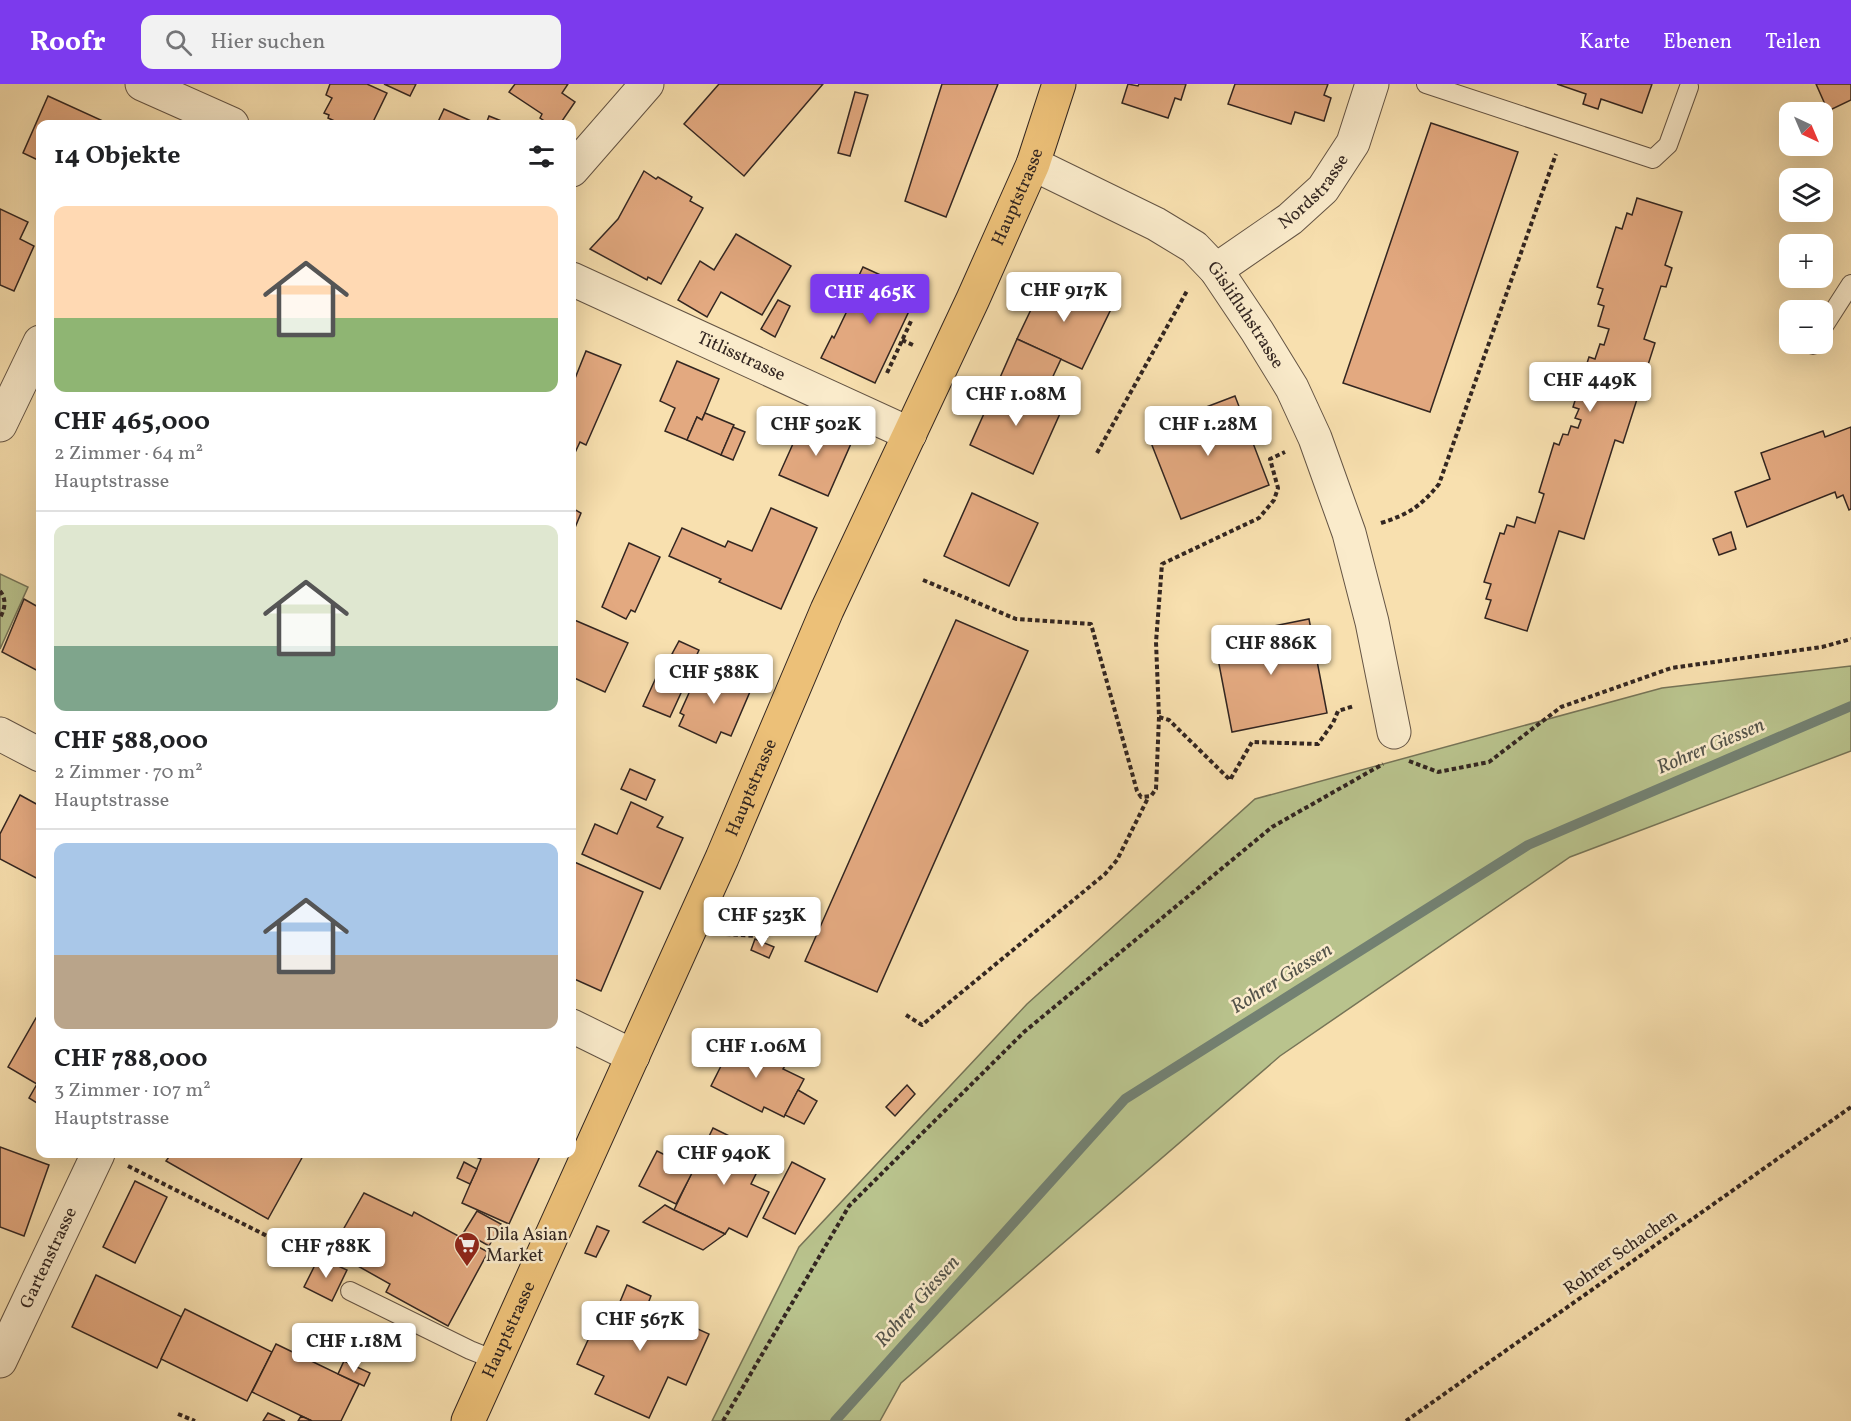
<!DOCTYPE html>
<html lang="de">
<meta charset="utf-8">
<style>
body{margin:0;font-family:Vollkorn,serif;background:#f2f2f2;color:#202124;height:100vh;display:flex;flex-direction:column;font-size:22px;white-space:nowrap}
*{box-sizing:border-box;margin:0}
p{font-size:20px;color:#757577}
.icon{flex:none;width:33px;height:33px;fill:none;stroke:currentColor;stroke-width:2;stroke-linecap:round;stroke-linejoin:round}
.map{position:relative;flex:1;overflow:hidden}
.panel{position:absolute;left:36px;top:36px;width:540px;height:1038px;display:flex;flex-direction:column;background:#fff;border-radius:12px;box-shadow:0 6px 24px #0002}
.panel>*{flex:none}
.needle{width:39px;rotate:136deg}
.buttons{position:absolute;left:1779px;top:18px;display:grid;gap:12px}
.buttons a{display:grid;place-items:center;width:54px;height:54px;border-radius:12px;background:#fff;box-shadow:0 6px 24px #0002;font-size:30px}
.price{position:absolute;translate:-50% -51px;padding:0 14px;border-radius:6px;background:#fff;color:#222;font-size:20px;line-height:39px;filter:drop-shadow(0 2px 3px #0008)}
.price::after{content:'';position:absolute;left:50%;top:36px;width:18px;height:14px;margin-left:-9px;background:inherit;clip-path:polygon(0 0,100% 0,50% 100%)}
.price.selected{background:#7c3aed;color:#fff}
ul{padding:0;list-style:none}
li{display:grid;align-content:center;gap:12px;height:318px;padding:0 18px}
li+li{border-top:2px solid #e0e0e0}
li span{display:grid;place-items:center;height:186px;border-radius:12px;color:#555}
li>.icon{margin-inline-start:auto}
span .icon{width:108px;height:108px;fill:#fffc;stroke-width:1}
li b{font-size:26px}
h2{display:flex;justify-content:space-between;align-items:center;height:72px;padding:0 18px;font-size:26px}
header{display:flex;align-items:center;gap:36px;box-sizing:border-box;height:84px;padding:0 30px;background:#7c3aed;color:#fff}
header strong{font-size:28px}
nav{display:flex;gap:33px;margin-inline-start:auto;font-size:21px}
.search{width:420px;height:54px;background:#f2f2f2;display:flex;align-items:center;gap:15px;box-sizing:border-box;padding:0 21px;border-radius:12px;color:#757577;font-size:22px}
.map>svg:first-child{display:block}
</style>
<header>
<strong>Roofr</strong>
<div class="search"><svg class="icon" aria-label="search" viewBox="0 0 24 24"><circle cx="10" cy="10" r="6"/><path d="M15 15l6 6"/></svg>Hier suchen</div>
<nav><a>Karte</a><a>Ebenen</a><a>Teilen</a></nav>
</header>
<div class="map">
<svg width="1851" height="1337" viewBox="0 0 1851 1337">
<rect width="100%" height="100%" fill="#f8e0af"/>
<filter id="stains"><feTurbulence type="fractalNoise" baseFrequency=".00333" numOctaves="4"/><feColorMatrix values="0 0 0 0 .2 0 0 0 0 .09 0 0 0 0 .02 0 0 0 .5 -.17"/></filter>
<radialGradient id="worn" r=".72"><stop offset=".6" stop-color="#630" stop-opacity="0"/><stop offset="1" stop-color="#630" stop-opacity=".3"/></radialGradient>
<g fill="#b9c38d" stroke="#767457" stroke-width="1.5">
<path d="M 0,490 L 28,503 L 0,565 Z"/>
<path d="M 1851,582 L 1851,667 L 1570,773 L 1280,972 L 901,1299 L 880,1337 L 712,1337 L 799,1163 L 1027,920 L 1255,715 L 1662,604 Z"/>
</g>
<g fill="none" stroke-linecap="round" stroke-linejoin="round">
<path stroke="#738172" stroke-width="10" d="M 835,1337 L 1125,1015 L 1528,761 L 1851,622"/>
</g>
<g fill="#e3a980" stroke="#332621" stroke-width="1.5">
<path d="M 330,0 L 367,0 L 387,9 L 372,40 L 341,40 L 328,34 L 329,31 L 324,29 L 332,14 L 326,11 Z"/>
<path d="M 384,0 L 416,0 L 410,12 Z"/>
<path d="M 515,0 L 568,0 L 562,9 L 575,18 L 560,40 L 549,40 L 540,34 L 542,30 L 509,8 Z"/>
<path d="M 719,0 L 823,0 L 744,92 L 684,40 Z"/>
<path d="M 942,0 L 998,0 L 946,133 L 905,117 Z"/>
<path d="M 1128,0 L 1138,2 L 1139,0 L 1186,0 L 1181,16 L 1175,14 L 1168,34 L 1122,19 Z"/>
<path d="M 1235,0 L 1328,0 L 1324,11 L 1331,14 L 1324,37 L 1295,28 L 1291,40 L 1228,20 Z"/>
<path d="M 1557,0 L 1652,0 L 1642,29 L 1601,15 L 1598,25 L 1583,20 L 1586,10 Z"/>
<path d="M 1816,0 L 1851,0 L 1851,16 L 1828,27 Z"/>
<path d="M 855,8 L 868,11 L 850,72 L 838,69 Z"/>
<path d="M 48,12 L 103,37 L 101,40 L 40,40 L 40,77 L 23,69 Z"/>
<path d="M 444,25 L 478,40 L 437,40 Z"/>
<path d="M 489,32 L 509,40 L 486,40 Z"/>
<path d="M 1431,39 L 1518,68 L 1430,328 L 1343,299 Z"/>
<path d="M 644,87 L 656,95 L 658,93 L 692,113 L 690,117 L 703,124 L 661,200 L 648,193 L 647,196 L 590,165 L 618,135 Z"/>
<path d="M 1637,114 L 1682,128 L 1665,181 L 1672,184 L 1666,203 L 1661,202 L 1644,255 L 1655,259 L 1623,359 L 1615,356 L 1584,455 L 1559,447 L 1527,547 L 1485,534 L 1491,516 L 1486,515 L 1491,500 L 1484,498 L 1500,449 L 1504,450 L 1507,441 L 1514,443 L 1517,433 L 1535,439 L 1544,410 L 1539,408 L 1554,359 L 1559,361 L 1563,350 L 1568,351 L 1571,342 L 1578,344 L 1581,336 L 1575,334 L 1579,325 L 1573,323 L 1589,273 L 1595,275 L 1600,260 L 1604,261 L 1609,245 L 1598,242 L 1604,222 L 1598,220 L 1603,205 L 1597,203 L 1616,143 L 1622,145 L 1627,129 L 1632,131 Z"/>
<path d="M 0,125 L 28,138 L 20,155 L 34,162 L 14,207 L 0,201 Z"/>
<path d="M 736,150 L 791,182 L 762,231 L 721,208 L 707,233 L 678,216 L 700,177 L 714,186 Z"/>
<path d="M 863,183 L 918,208 L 875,299 L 821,274 L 832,252 L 834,254 L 857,206 L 853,204 Z"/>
<path d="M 1047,192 L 1112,223 L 1082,285 L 1017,255 Z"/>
<path d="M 778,216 L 790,222 L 775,253 L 761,245 Z"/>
<path d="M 1017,255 L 1061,275 L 1042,316 L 999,296 Z"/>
<path d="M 586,267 L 621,281 L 586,361 L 580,358 L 573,373 L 572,372 L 572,302 Z"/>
<path d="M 677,277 L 719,295 L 702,336 L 697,333 L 687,356 L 665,347 L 675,324 L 660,317 Z"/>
<path d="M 999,296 L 1062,325 L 1033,390 L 970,361 Z"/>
<path d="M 1235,312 L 1269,401 L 1181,435 L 1146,346 Z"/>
<path d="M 705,329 L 734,341 L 721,371 L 687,356 L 697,333 L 702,336 Z"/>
<path d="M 805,333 L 853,355 L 828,412 L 779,391 Z"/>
<path d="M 733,343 L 745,348 L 733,376 L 721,371 Z"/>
<path d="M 1851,343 L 1851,425 L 1849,426 L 1843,411 L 1837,414 L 1835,408 L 1747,443 L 1735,408 L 1770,395 L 1761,369 L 1823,347 L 1825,353 Z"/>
<path d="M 972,409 L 1038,439 L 1009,502 L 944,472 Z"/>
<path d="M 572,424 L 581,429 L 572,451 Z"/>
<path d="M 771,424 L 817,444 L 781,525 L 719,498 L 721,495 L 669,472 L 682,444 L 725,463 L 728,457 L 752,467 Z"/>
<path d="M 1731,448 L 1736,465 L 1719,471 L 1713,455 Z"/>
<path d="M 629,459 L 660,473 L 635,528 L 631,526 L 626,535 L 602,523 Z"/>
<path d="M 24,515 L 40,524 L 40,588 L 2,568 Z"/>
<path d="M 572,535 L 628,559 L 605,608 L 572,593 Z"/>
<path d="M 1309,535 L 1327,629 L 1232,648 L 1214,554 Z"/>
<path d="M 956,536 L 1028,567 L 877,908 L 805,877 Z"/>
<path d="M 679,557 L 699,566 L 693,579 L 672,570 Z"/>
<path d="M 702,580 L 711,584 L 710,586 L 741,600 L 742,598 L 752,603 L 731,652 L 721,648 L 716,659 L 679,642 L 684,631 L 680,629 Z"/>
<path d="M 660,585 L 686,598 L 670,633 L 643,622 Z"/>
<path d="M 630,685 L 655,696 L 646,716 L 621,705 Z"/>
<path d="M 20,711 L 40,722 L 40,796 L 0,775 L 0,750 Z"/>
<path d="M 631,718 L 663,733 L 657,743 L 683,754 L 660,805 L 582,770 L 595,740 L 617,750 Z"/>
<path d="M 572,777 L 643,808 L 601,907 L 572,894 Z"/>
<path d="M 755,855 L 774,863 L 769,874 L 751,866 Z"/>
<path d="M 36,934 L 40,936 L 40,1021 L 29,1014 L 37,1000 L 8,983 Z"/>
<path d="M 736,955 L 786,980 L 783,985 L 804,995 L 784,1033 L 764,1023 L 762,1028 L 711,1002 L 724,976 L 721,969 L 726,961 L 733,960 Z"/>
<path d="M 907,1001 L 915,1010 L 895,1032 L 886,1023 Z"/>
<path d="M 798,1006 L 817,1017 L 804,1040 L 785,1031 Z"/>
<path d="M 713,1044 L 766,1070 L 751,1100 L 769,1108 L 747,1153 L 729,1144 L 725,1150 L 674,1126 Z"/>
<path d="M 0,1063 L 49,1081 L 24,1152 L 0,1143 Z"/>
<path d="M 657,1067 L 694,1085 L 676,1120 L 639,1102 Z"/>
<path d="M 171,1070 L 298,1070 L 303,1072 L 268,1135 L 166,1077 Z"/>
<path d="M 469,1070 L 541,1070 L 509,1140 L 462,1119 L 481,1075 Z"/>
<path d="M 464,1078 L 477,1085 L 470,1100 L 457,1094 Z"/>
<path d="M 792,1078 L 825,1095 L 795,1150 L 763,1134 Z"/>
<path d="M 135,1097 L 167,1113 L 135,1179 L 103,1163 Z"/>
<path d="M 364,1109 L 412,1132 L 414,1128 L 488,1168 L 448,1242 L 386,1208 L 390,1200 L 331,1167 Z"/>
<path d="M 665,1121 L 674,1126 L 725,1150 L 703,1166 L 643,1138 Z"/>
<path d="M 477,1127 L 501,1140 L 489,1162 L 464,1148 Z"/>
<path d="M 597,1142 L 609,1147 L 596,1173 L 585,1169 Z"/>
<path d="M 319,1173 L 347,1186 L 332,1217 L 304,1203 Z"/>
<path d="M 96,1191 L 182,1233 L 157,1284 L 72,1243 Z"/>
<path d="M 627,1201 L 651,1212 L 647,1222 L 709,1250 L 686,1301 L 668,1293 L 649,1334 L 595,1310 L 604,1292 L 577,1280 L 605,1219 L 617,1225 Z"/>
<path d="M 185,1225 L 272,1268 L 247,1317 L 161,1275 Z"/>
<path d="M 276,1260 L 359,1300 L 341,1337 L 312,1337 L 252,1308 Z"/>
<path d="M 344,1277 L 370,1289 L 364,1302 L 338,1290 Z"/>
<path d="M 268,1329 L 285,1337 L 263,1337 Z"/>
<path d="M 301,1332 L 312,1337 L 298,1337 Z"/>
</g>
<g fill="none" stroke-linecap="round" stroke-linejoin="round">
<defs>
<g id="service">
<path d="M 1426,0 L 1653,75 L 1668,61 L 1689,3"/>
<path d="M 1822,245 L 1851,200"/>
<path d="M 1813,261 L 1813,260"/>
<path d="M 350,1207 L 470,1266 L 495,1276"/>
</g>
<g id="minor">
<path d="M 142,0 L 232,40"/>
<path id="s1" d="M 1033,80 L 1156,140 L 1194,163 L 1216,186 L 1257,247 L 1292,304 L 1315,354 L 1349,449 L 1372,538 L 1394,648"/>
<path d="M 572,86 L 647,0"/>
<path id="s2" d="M 1216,186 L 1290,135 L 1323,105 L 1353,59 L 1372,0"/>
<path id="s3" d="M 572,195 L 910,350"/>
<path d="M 0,341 L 40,258"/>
<path d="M 0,650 L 40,671"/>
<path d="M 572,942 L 633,972"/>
<path id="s4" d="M 0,1277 L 98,1070"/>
</g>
<g id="primary">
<path id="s5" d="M 468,1337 L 722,774 L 827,526 L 973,215 L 1033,80 L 1059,0"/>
</g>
</defs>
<use href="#service" stroke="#645444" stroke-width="20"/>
<use href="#minor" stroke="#645444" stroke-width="35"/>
<use href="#primary" stroke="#332621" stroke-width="35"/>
<g stroke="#332621" stroke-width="4" stroke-dasharray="4.5 3" stroke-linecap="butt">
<path d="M 902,256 L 915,262"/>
<path d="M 887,289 L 912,235"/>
<path d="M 1097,369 L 1188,205"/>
<path d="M 1381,439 C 1409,430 1420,423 1439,400 L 1556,70"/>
<path d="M 923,496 L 1016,535 L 1091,540 L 1137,707 L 1141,713 L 1151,712 L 1156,705 L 1159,633 L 1156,558 L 1162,480 L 1259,434 L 1274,416 L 1278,404 L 1270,375 L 1285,368"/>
<path d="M 0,507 C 7,516 5,524 0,534"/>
<path d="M 1159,633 L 1169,636 L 1230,696 L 1252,658 L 1318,660 L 1333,639 L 1338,627 L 1354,622"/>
<path d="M 1409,677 L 1438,688 L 1489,678 L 1561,623 L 1671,584 L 1822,563 L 1851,555"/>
<path d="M 726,850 L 769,853"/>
<path d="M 906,931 L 922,941 L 1105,790 L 1117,776 L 1148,714"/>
<path d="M 128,1082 L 297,1167 L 316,1165 L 346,1181"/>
<path d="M 178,1330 L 195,1337"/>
<path d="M 723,1337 L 849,1122 L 1024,948 L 1272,743 L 1383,680"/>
<path d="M 1406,1337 L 1851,1023"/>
</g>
<use href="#service" stroke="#faebcb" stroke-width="18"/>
<use href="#minor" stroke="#faebcb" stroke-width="33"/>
<use href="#primary" stroke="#ecc078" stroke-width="33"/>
</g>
<defs>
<symbol id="supermarket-pin" viewBox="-11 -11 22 30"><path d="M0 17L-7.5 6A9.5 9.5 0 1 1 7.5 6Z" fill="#8f2418" stroke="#faebcb"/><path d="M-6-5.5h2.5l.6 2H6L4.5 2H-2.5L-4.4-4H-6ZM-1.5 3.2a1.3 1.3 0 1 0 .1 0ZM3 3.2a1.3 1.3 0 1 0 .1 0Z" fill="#fff"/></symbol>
</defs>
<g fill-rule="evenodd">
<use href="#supermarket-pin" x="452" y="1146" width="30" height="40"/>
</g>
<g text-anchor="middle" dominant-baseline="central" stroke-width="5" stroke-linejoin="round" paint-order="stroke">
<g font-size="18" fill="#332621" stroke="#faebcb">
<text stroke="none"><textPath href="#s2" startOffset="126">Nordstrasse</textPath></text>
<text stroke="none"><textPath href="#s5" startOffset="1342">Hauptstrasse</textPath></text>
<text stroke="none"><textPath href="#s1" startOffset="267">Gislifluhstrasse</textPath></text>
<text stroke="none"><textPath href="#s3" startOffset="186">Titlisstrasse</textPath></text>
<text stroke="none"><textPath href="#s5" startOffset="694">Hauptstrasse</textPath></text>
<text transform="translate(1621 1169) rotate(-35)">Rohrer Schachen</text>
<text stroke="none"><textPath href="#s4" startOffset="114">Gartenstrasse</textPath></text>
<text stroke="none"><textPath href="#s5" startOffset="100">Hauptstrasse</textPath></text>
</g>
<g font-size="18" fill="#332621" stroke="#faebcb" text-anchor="start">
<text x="486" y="1151">Dila Asian<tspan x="486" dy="21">Market</tspan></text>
</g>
<g font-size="20" font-style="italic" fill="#53534a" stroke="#faebcb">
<text transform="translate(1711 663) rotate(-23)">Rohrer Giessen</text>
<text transform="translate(1282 895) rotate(-32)">Rohrer Giessen</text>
<text transform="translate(918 1218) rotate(-48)">Rohrer Giessen</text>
</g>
</g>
<rect width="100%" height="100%" filter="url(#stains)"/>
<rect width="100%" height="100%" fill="url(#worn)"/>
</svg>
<div class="buttons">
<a><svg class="needle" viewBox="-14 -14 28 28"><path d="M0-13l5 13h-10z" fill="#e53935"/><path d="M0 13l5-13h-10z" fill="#757577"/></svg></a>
<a><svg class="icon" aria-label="layers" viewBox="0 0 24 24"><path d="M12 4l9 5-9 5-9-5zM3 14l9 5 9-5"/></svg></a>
<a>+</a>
<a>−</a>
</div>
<b class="price" style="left:1064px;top:239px">CHF 917K</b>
<b class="price selected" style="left:870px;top:241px">CHF 465K</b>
<b class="price" style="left:1590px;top:329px">CHF 449K</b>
<b class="price" style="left:1016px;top:343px">CHF 1.08M</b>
<b class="price" style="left:816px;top:373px">CHF 502K</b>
<b class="price" style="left:1208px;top:373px">CHF 1.28M</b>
<b class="price" style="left:1271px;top:592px">CHF 886K</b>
<b class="price" style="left:714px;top:621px">CHF 588K</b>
<b class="price" style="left:762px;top:864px">CHF 523K</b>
<b class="price" style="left:756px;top:995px">CHF 1.06M</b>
<b class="price" style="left:724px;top:1102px">CHF 940K</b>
<b class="price" style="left:326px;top:1195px">CHF 788K</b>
<b class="price" style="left:640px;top:1268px">CHF 567K</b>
<b class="price" style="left:354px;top:1290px">CHF 1.18M</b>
<section class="panel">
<h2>14 Objekte<svg class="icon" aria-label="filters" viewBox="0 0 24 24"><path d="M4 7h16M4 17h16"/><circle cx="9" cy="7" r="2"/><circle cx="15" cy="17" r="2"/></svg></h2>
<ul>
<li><span style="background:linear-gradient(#ffd9b3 60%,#8fb573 0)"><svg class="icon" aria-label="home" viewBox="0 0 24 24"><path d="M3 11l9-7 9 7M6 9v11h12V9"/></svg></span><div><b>CHF 465,000</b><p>2 Zimmer · 64 m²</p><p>Hauptstrasse</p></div></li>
<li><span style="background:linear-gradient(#dfe7d0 65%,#7fa58c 0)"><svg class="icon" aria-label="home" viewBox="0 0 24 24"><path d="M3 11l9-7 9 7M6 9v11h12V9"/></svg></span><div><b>CHF 588,000</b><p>2 Zimmer · 70 m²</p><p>Hauptstrasse</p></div></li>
<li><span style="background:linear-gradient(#a9c7e8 60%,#b9a48a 0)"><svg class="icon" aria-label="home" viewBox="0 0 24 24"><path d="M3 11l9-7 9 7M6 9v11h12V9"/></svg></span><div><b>CHF 788,000</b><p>3 Zimmer · 107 m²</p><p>Hauptstrasse</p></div></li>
</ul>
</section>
</div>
